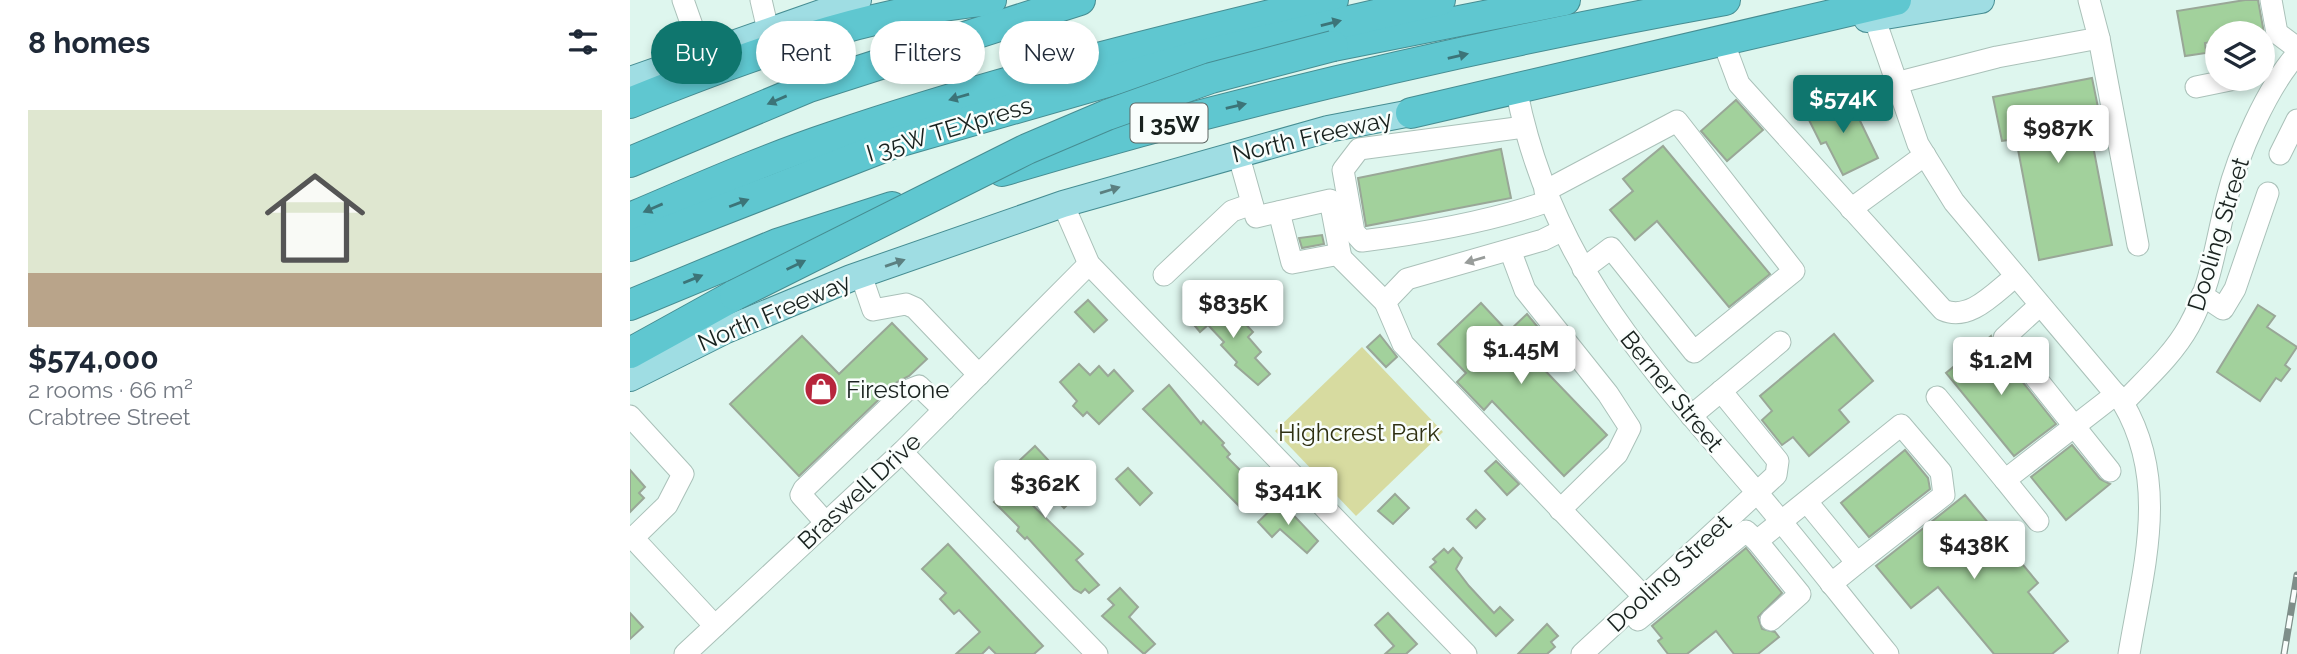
<!DOCTYPE html>
<meta charset="utf-8">
<style>
body{margin:0;font-family:Raleway,sans-serif;background:#f2f2f3;color:#1f2937;height:100vh;display:flex;flex-direction:column;font-size:26px;white-space:nowrap}
*{box-sizing:border-box;margin:0}
p{font-size:23px;color:#747a83}
.icon{flex:none;width:38px;height:38px;fill:none;stroke:currentColor;stroke-width:2;stroke-linecap:round;stroke-linejoin:round}
.map{position:relative;flex:1;overflow:hidden}
.sheet{display:flex;flex-direction:column;background:#fff;width:630px}
.sheet>*{flex:none}
.banner{position:absolute;left:21px;top:21px;width:665px;height:63px;display:flex;gap:14px}
.buttons{position:absolute;left:1575px;top:21px;display:grid;gap:14px}
.buttons a{display:grid;place-items:center;width:70px;height:70px;border-radius:50%;background:#fff;box-shadow:0 4px 10px #0003;font-size:35px}
.price{position:absolute;translate:-50% -60px;padding:0 16px;border-radius:7px;background:#fff;color:#222;font-size:23px;line-height:46px;filter:drop-shadow(0 2px 4px #0008)}
.price::after{content:'';position:absolute;left:50%;top:42px;width:21px;height:16px;margin-left:-10px;background:inherit;clip-path:polygon(0 0,100% 0,50% 100%)}
.price.on{background:#0f766e;color:#fff}
ul{padding:0;list-style:none}
li{display:grid;align-content:center;gap:14px;height:371px;padding:0 28px}
li+li{border-top:2px solid #e0e1e3}
li span{display:grid;place-items:center;height:217px;border-radius:0px;color:#555}
li>.icon{margin-inline-start:auto}
span .icon{width:126px;height:126px;fill:#fffc;stroke-width:1}
li b{font-size:30px}
h2{display:flex;justify-content:space-between;align-items:center;height:84px;padding:0 28px;font-size:30px}
.pill{padding:0 24px;border-radius:32px;background:#fff;box-shadow:0 4px 10px #0003;font-size:24px;line-height:63px}
.pill.on{background:#0f766e;color:#fff}
main{display:flex;flex:1;min-height:0}
.map>svg:first-child{display:block}
</style>
<main>
<section class="sheet">
<h2>8 homes<svg class="icon" aria-label="filters" viewBox="0 0 24 24"><path d="M4 7h16M4 17h16"/><circle cx="9" cy="7" r="2"/><circle cx="15" cy="17" r="2"/></svg></h2>
<ul>
<li><span style="background:linear-gradient(#dfe7d0 75%,#b9a48a 0)"><svg class="icon" aria-label="home" viewBox="0 0 24 24"><path d="M3 11l9-7 9 7M6 9v11h12V9"/></svg></span><div><b>$574,000</b><p>2 rooms · 66 m²</p><p>Crabtree Street</p></div></li>
</ul>
</section>
<div class="map">
<svg width="1667" height="654" viewBox="0 0 1667 654">
<rect width="100%" height="100%" fill="#def6ee"/>
<path fill="#d7dba0" d="M 732,347 L 813,432 L 726,516 L 645,431 Z"/>
<g fill="#a2d19c" stroke="#99a797" stroke-width="2">
<path d="M 1615,0 L 1628,0 L 1634,33 L 1587,33 L 1587,41 L 1575,43 L 1576,53 L 1555,56 L 1547,11 Z"/>
<path d="M 1462,78 L 1471,122 L 1459,125 L 1482,245 L 1409,260 L 1386,139 L 1372,141 L 1363,97 Z"/>
<path d="M 1218,96 L 1248,158 L 1213,175 L 1196,142 L 1191,144 L 1177,116 Z"/>
<path d="M 1106,100 L 1133,130 L 1097,161 L 1071,131 Z"/>
<path d="M 1033,146 L 1140,274 L 1099,307 L 1027,221 L 1005,240 L 980,210 L 1003,191 L 993,179 Z"/>
<path d="M 871,149 L 881,198 L 736,226 L 728,178 Z"/>
<path d="M 692,235 L 694,244 L 672,248 L 669,238 Z"/>
<path d="M 583,299 L 604,323 L 610,318 L 623,332 L 618,337 L 631,352 L 625,358 L 640,374 L 628,385 L 605,365 L 607,362 L 591,345 L 594,342 L 578,325 L 570,332 L 560,320 Z"/>
<path d="M 458,300 L 477,320 L 464,332 L 445,312 Z"/>
<path d="M 851,303 L 878,332 L 897,314 L 921,343 L 904,359 L 977,435 L 934,476 L 862,401 L 854,410 L 827,382 L 836,373 L 808,344 Z"/>
<path d="M 1628,305 L 1645,316 L 1637,327 L 1667,347 L 1655,365 L 1660,369 L 1651,381 L 1646,378 L 1630,401 L 1587,372 Z"/>
<path d="M 262,323 L 297,359 L 279,376 L 267,382 L 169,476 L 100,404 L 172,336 L 209,374 Z"/>
<path d="M 1204,334 L 1243,381 L 1209,410 L 1219,422 L 1179,456 L 1163,437 L 1152,445 L 1132,420 L 1142,411 L 1130,396 Z"/>
<path d="M 750,335 L 767,357 L 756,367 L 737,347 Z"/>
<path d="M 1361,336 L 1364,346 L 1426,424 L 1384,456 L 1316,373 Z"/>
<path d="M 449,364 L 460,375 L 469,366 L 478,376 L 484,370 L 503,391 L 469,424 L 457,412 L 453,416 L 443,406 L 447,401 L 430,382 Z"/>
<path d="M 539,385 L 571,424 L 573,421 L 594,443 L 592,445 L 600,454 L 597,457 L 614,474 L 619,469 L 633,483 L 609,506 L 513,409 Z"/>
<path d="M 1442,445 L 1470,479 L 1480,484 L 1436,520 L 1401,477 Z"/>
<path d="M 405,446 L 420,462 L 416,466 L 446,496 L 434,508 L 411,484 L 396,499 L 453,554 L 446,560 L 469,585 L 459,593 L 455,589 L 451,593 L 444,589 L 397,537 L 395,539 L 387,531 L 389,527 L 364,502 L 398,469 L 390,460 Z"/>
<path d="M 1275,450 L 1298,478 L 1300,489 L 1239,537 L 1211,503 Z"/>
<path d="M 866,461 L 889,484 L 877,495 L 855,471 Z"/>
<path d="M 498,468 L 522,493 L 510,505 L 486,479 Z"/>
<path d="M 0,470 L 15,487 L 9,493 L 14,498 L 0,512 Z"/>
<path d="M 765,494 L 779,508 L 763,524 L 748,511 Z"/>
<path d="M 1335,495 L 1408,583 L 1398,592 L 1438,641 L 1422,654 L 1364,654 L 1308,587 L 1281,608 L 1246,566 Z"/>
<path d="M 650,501 L 688,541 L 677,553 L 650,529 L 642,537 L 628,522 Z"/>
<path d="M 846,510 L 855,519 L 846,528 L 837,519 Z"/>
<path d="M 318,544 L 413,646 L 404,654 L 366,654 L 359,647 L 352,654 L 326,654 L 350,632 L 329,610 L 324,614 L 310,599 L 316,593 L 292,569 Z"/>
<path d="M 823,548 L 832,558 L 826,569 L 839,586 L 864,613 L 870,607 L 883,620 L 866,636 L 800,567 L 806,562 L 803,559 L 814,549 L 818,553 Z"/>
<path d="M 1116,548 L 1152,593 L 1128,617 L 1132,629 L 1145,632 L 1149,637 L 1128,654 L 1104,654 L 1086,631 L 1057,654 L 1038,654 L 1028,641 L 1032,638 L 1022,626 Z"/>
<path d="M 490,588 L 508,607 L 499,617 L 525,644 L 514,654 L 472,616 L 484,605 L 478,599 Z"/>
<path d="M 0,613 L 13,627 L 0,639 Z"/>
<path d="M 758,613 L 787,644 L 776,654 L 755,654 L 764,646 L 745,625 Z"/>
<path d="M 917,624 L 928,636 L 921,642 L 925,647 L 917,654 L 888,654 Z"/>
</g>
<g fill="none" stroke-linecap="round" stroke-linejoin="round">
<defs>
<g id="minor">
<path d="M 53,0 L 72,54"/>
<path d="M 131,0 L 138,30"/>
<path d="M 1641,0 L 1647,33 L 1667,48"/>
<path d="M 1244,17 L 1288,144 L 1324,202 L 1493,403 C 1540,483 1513,569 1499,654"/>
<path d="M 1469,38 L 1508,245"/>
<path d="M 1096,49 L 1109,84 L 1313,310 C 1340,322 1365,292 1386,276"/>
<path d="M 1266,83 L 1367,57 L 1469,38 L 1459,0"/>
<path d="M 1566,87 L 1605,79"/>
<path d="M 887,93 C 921,262 1016,363 1124,489 C 1170,543 1213,599 1258,654"/>
<path d="M 894,127 L 729,149 L 713,170 L 724,232 L 732,241 C 795,233 859,222 919,201"/>
<path d="M 608,153 L 626,217 L 700,200 L 711,258 L 755,302"/>
<path d="M 1650,154 L 1667,120"/>
<path d="M 915,191 L 1047,121 L 1164,271 L 1064,352 L 981,248 L 953,269"/>
<path d="M 433,204 L 459,264 L 836,654"/>
<path d="M 1221,209 L 1295,155"/>
<path d="M 649,212 L 662,263 L 710,254"/>
<path d="M 933,230 L 913,240 L 777,279 L 755,302 L 773,344 L 1014,597"/>
<path d="M 880,250 L 895,290 L 978,394 L 1000,428 L 987,454 L 930,510"/>
<path d="M 231,275 L 243,310 L 276,304 L 285,308 L 349,375"/>
<path d="M 534,275 L 602,211 L 622,204"/>
<path d="M 1572,295 L 1593,309 L 1605,289 L 1638,193"/>
<path d="M 1410,305 L 1374,338 L 1480,471"/>
<path d="M 1307,397 L 1375,480 L 1486,394"/>
<path d="M 1493,403 C 1516,379 1543,355 1559,326 C 1581,287 1586,241 1597,198 C 1608,154 1637,88 1667,54"/>
<path d="M 0,416 L 53,474 L 37,505 L 3,538 L 85,626"/>
<path d="M 1061,416 L 1150,342"/>
<path d="M 272,452 L 467,654"/>
<path d="M 1375,480 L 1408,521"/>
<path d="M 1177,502 L 1227,563 L 1201,584"/>
<path d="M 196,523 L 171,495 L 174,489 L 276,391 L 289,386 L 314,410"/>
<path d="M 1008,620 L 1116,531 L 1127,541"/>
<path d="M 1141,620 L 1170,594 L 1127,541 L 1271,425 L 1311,472 L 1314,495 L 1227,563"/>
<path d="M 55,654 L 272,452 L 459,264"/>
<path d="M 952,654 L 1146,475 L 1148,461 L 1091,391"/>
</g>
<g id="major">
<path d="M 1237,19 L 1351,0"/>
<path d="M 0,80 L 228,0"/>
<path d="M 0,378 L 96,330 L 221,278 L 433,204 L 698,129 L 802,109"/>
</g>
<g id="highway">
<path d="M 703,46 L 935,0"/>
<path d="M 0,103 C 114,57 238,11 361,0"/>
<path d="M 781,113 L 1266,0"/>
<path d="M 0,162 L 179,87 L 450,0"/>
<path d="M 372,171 C 609,100 852,44 1095,0"/>
<path d="M 0,218 C 66,190 133,160 202,137 C 366,81 535,40 703,0"/>
<path d="M 0,246 L 264,143 L 564,57 L 810,0"/>
<path d="M 0,305 L 147,244 L 262,207"/>
<path d="M 0,353 L 105,295"/>
</g>
</defs>
<use href="#minor" stroke="#aac1b9" stroke-width="23"/>
<use href="#major" stroke="#468d92" stroke-width="28"/>
<use href="#highway" stroke="#468d92" stroke-width="32"/>
<use href="#minor" stroke="#fff" stroke-width="21"/>
<use href="#major" stroke="#9fdde3" stroke-width="26"/>
<use href="#highway" stroke="#5fc7d0" stroke-width="30"/>
<defs>
<path id="rail" d="M 1654,654 L 1667,575"/>
</defs>
<use href="#rail" stroke="#7e8e89" stroke-width="7"/>
<use href="#rail" stroke="#f9fefc" stroke-width="4.5" stroke-dasharray="13" stroke-linecap="butt"/>
<defs>
<path id="highway-bridge" d="M 105,295 L 397,149 L 477,115 L 581,78 L 703,46"/>
</defs>
<use href="#highway-bridge" stroke="#468d92" stroke-width="32" stroke-linecap="butt"/>
<use href="#highway-bridge" stroke="#5fc7d0" stroke-width="30"/>
</g>
<defs><path id="oneway-solid" d="M-6-.8H1V-3.2L6.5 0L1 3.2V.8H-6Z" transform="scale(1.75)"/></defs>
<g fill="#3c7478">
<use href="#oneway-solid" transform="translate(701 23) rotate(-14)"/>
<use href="#oneway-solid" transform="translate(828 56) rotate(-13)"/>
<use href="#oneway-solid" transform="translate(329 97) rotate(164)"/>
<use href="#oneway-solid" transform="translate(147 100) rotate(157)"/>
<use href="#oneway-solid" transform="translate(606 106) rotate(-13)"/>
<use href="#oneway-solid" transform="translate(109 203) rotate(-21)"/>
<use href="#oneway-solid" transform="translate(23 208) rotate(157)"/>
<use href="#oneway-solid" transform="translate(166 265) rotate(-26)"/>
<use href="#oneway-solid" transform="translate(63 279) rotate(-22)"/>
</g>
<g fill="#5c8081">
<use href="#oneway-solid" transform="translate(480 190) rotate(-17)"/>
<use href="#oneway-solid" transform="translate(265 263) rotate(-19)"/>
</g>
<use fill="#989c9a" href="#oneway-solid" transform="translate(845 260) rotate(164)"/>
<defs>
<symbol id="shop-disc" viewBox="-11 -11 22 22"><circle r="9.5" fill="#b7263c" stroke="#f9fefc"/><path d="M-5-2.5h2.3a2.7 3.5 0 0 1 5.4 0H5L5.5 6h-11ZM-1.5-2.5h3a1.5 2.3 0 0 0-3 0Z" fill="#fff"/></symbol>
</defs>
<g fill-rule="evenodd">
<use href="#shop-disc" x="172" y="370" width="38" height="38"/>
</g>
<g text-anchor="middle" dominant-baseline="central" stroke-width="5" stroke-linejoin="round" paint-order="stroke">
<rect fill="#f9fefc" stroke="#5c6461" stroke-width="2" x="500.5" y="103.5" width="77" height="39" rx="5"/>
<g font-size="23" font-weight="bold" fill="#19221f">
<text x="539" y="123">I 35W</text>
</g>
<g font-size="24" fill="#19221f" stroke="#f9fefc">
<text transform="translate(319 129) rotate(-17)">I 35W TEXpress</text>
<text transform="translate(682 136) rotate(-13)">North Freeway</text>
<text transform="translate(1588 234) rotate(-73)">Dooling Street</text>
<text transform="translate(144 312) rotate(-23)">North Freeway</text>
<text transform="translate(1042 391) rotate(51)">Berner Street</text>
<text transform="translate(229 491) rotate(-43)">Braswell Drive</text>
<text transform="translate(1039 573) rotate(-43)">Dooling Street</text>
</g>
<g font-size="24" fill="#19221f" stroke="#f9fefc" text-anchor="start">
<text x="216" y="389">Firestone</text>
</g>
<g font-size="24" fill="#2f3012" stroke="#f9fefc">
<text x="729" y="432">Highcrest Park</text>
</g>
</g>
</svg>
<div class="buttons">
<a><svg class="icon" aria-label="layers" viewBox="0 0 24 24"><path d="M12 4l9 5-9 5-9-5zM3 14l9 5 9-5"/></svg></a>
</div>
<b class="price on" style="left:1213px;top:135px">$574K</b>
<b class="price" style="left:1428px;top:165px">$987K</b>
<b class="price" style="left:603px;top:340px">$835K</b>
<b class="price" style="left:891px;top:386px">$1.45M</b>
<b class="price" style="left:1371px;top:397px">$1.2M</b>
<b class="price" style="left:415px;top:520px">$362K</b>
<b class="price" style="left:658px;top:527px">$341K</b>
<b class="price" style="left:1344px;top:581px">$438K</b>
<div class="banner">
<a class="pill on">Buy</a>
<a class="pill">Rent</a>
<a class="pill">Filters</a>
<a class="pill">New</a>
</div>
</div>
</main>
